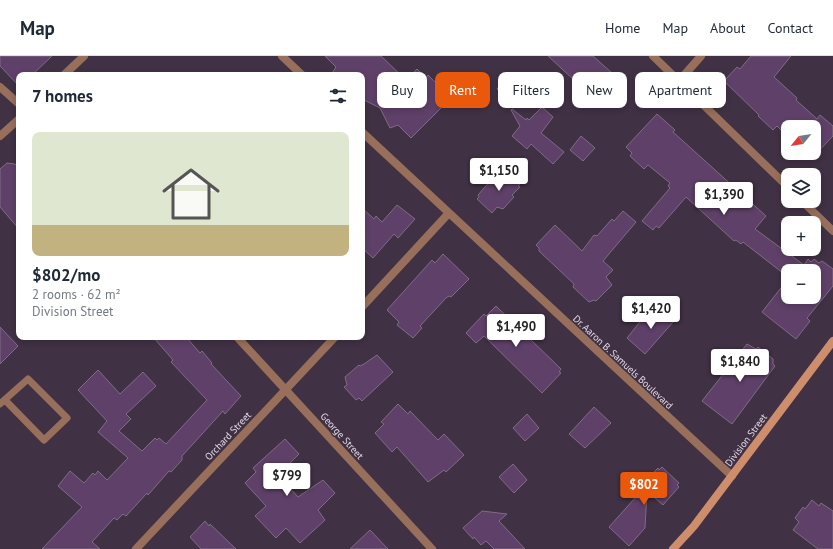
<!DOCTYPE html>
<meta charset="utf-8">
<style>
body{margin:0;font-family:"PT Sans",sans-serif;background:#f2f2f3;color:#1f2937;height:100vh;display:flex;flex-direction:column;font-size:15px;white-space:nowrap}
*{box-sizing:border-box;margin:0}
p{font-size:13px;color:#747a83}
.icon{flex:none;width:22px;height:22px;fill:none;stroke:currentColor;stroke-width:2;stroke-linecap:round;stroke-linejoin:round}
.map{position:relative;flex:1;overflow:hidden}
.side{position:absolute;left:16px;top:16px;width:349px;height:268px;display:flex;flex-direction:column;background:#fff;border-radius:8px;box-shadow:0 2px 6px #0003}
.side>*{flex:none}
.top-card{position:absolute;left:377px;top:16px;width:380px;height:36px;display:flex;gap:8px}
.needle{width:26px;rotate:240deg}
.fabs{position:absolute;left:781px;top:64px;display:grid;gap:8px}
.fabs a{display:grid;place-items:center;width:40px;height:40px;border-radius:8px;background:#fff;box-shadow:0 2px 6px #0003;font-size:20px}
.price{position:absolute;translate:-50% -34px;padding:0 9px;border-radius:4px;background:#fff;color:#222;font-size:13px;line-height:26px;filter:drop-shadow(0 1px 2px #0008)}
.price::after{content:'';position:absolute;left:50%;top:24px;width:12px;height:9px;margin-left:-6px;background:inherit;clip-path:polygon(0 0,100% 0,50% 100%)}
.price.current{background:#ea580c;color:#fff}
ul{padding:0;list-style:none}
li{display:grid;align-content:center;gap:8px;height:212px;padding:0 16px}
li+li{border-top:1px solid #e0e1e3}
li span{display:grid;place-items:center;height:124px;border-radius:8px;color:#555}
li>.icon{margin-inline-start:auto}
span .icon{width:72px;height:72px;fill:#fffc;stroke-width:1}
li b{font-size:17px}
h2{display:flex;justify-content:space-between;align-items:center;height:48px;padding:0 16px;font-size:17px}
.pill{padding:0 14px;border-radius:8px;background:#fff;box-shadow:0 2px 6px #0003;font-size:14px;line-height:36px}
.pill.current{background:#ea580c;color:#fff}
header{display:flex;align-items:center;gap:24px;box-sizing:border-box;height:56px;padding:0 20px;background:#fff;border-bottom:1px solid #e0e1e3}
header strong{font-size:19px}
nav{display:flex;gap:22px;margin-inline-start:auto;font-size:14px}
.map>svg:first-child{display:block}
</style>
<header>
<strong>Map</strong>
<nav><a>Home</a><a>Map</a><a>About</a><a>Contact</a></nav>
</header>
<div class="map">
<svg width="833" height="493" viewBox="0 0 833 493">
<rect width="100%" height="100%" fill="#403144"/>
<g fill="#5f4068" stroke="#7f6d83">
<path d="M 0,0 L 52,0 L 32,19 L 19,19 L 19,30 L 0,10 Z"/>
<path d="M 325,0 L 381,0 L 406,24 L 417,13 L 426,22 L 428,19 L 451,42 L 411,82 L 398,69 L 390,72 L 380,52 L 362,43 L 362,19 L 331,19 L 336,11 Z"/>
<path d="M 548,0 L 593,0 L 612,17 L 609,20 L 610,22 L 594,38 L 589,34 L 587,36 Z"/>
<path d="M 751,0 L 791,0 L 774,21 L 797,42 L 796,44 L 817,63 L 820,59 L 833,70 L 833,80 L 811,103 L 805,97 L 814,97 L 814,71 L 788,71 L 788,81 L 777,70 L 773,74 L 758,60 L 759,59 L 724,25 L 737,11 L 740,13 Z"/>
<path d="M 508,19 L 521,29 L 509,44 L 497,33 Z"/>
<path d="M 542,51 L 553,61 L 541,77 L 564,96 L 553,108 L 531,88 L 527,93 L 512,80 L 520,70 L 511,54 L 512,53 L 526,64 L 527,62 L 529,64 Z"/>
<path d="M 657,58 L 675,74 L 673,76 L 766,160 L 755,173 L 804,209 L 808,203 L 811,206 L 814,203 L 819,207 L 822,205 L 833,213 L 833,230 L 807,262 L 810,265 L 796,283 L 762,256 L 788,223 L 788,241 L 814,241 L 814,215 L 788,215 L 788,221 L 743,186 L 741,188 L 736,184 L 734,185 L 686,141 L 659,172 L 656,170 L 653,174 L 642,165 L 670,132 L 668,130 L 670,127 L 648,109 L 644,113 L 630,100 L 632,97 L 626,91 Z"/>
<path d="M 581,80 L 595,92 L 583,105 L 570,94 Z"/>
<path d="M 7,107 L 15,108 L 19,112 L 19,173 L 0,151 L 0,113 Z"/>
<path d="M 500,114 L 507,119 L 509,117 L 521,127 L 518,130 L 520,131 L 512,139 L 514,141 L 503,153 L 497,151 L 492,157 L 477,143 L 479,141 L 478,139 Z"/>
<path d="M 397,149 L 415,163 L 398,182 L 394,178 L 373,202 L 362,192 L 362,152 L 374,163 L 376,160 L 382,166 Z"/>
<path d="M 623,155 L 636,166 L 603,205 L 613,214 L 606,221 L 612,229 L 596,245 L 594,244 L 589,246 L 573,231 L 574,228 L 539,195 L 539,192 L 536,189 L 555,169 L 582,195 L 594,179 L 597,180 L 612,163 L 614,165 Z"/>
<path d="M 443,198 L 469,223 L 451,241 L 449,240 L 446,242 L 420,270 L 422,272 L 413,282 L 397,269 L 399,266 L 387,254 L 432,204 L 435,207 Z"/>
<path d="M 496,250 L 561,313 L 559,316 L 561,317 L 542,337 L 484,280 L 476,287 L 466,277 L 484,258 L 486,260 Z"/>
<path d="M 664,252 L 675,261 L 673,264 L 674,265 L 645,298 L 627,282 L 647,257 L 653,261 L 661,253 L 662,254 Z"/>
<path d="M 0,271 L 18,290 L 0,308 Z"/>
<path d="M 153,281 L 186,281 L 200,297 L 202,295 L 212,307 L 211,308 L 241,340 L 225,358 L 223,355 L 182,400 L 182,404 L 171,416 L 169,415 L 148,439 L 147,437 L 126,460 L 123,458 L 117,464 L 114,462 L 92,486 L 100,493 L 42,493 L 82,451 L 58,430 L 70,415 L 84,427 L 93,417 L 95,419 L 98,415 L 107,424 L 128,402 L 98,376 L 107,365 L 78,334 L 98,314 L 120,338 L 143,316 L 156,330 L 126,358 L 131,363 L 119,375 L 142,395 L 155,382 L 157,384 L 159,382 L 166,388 L 207,344 L 171,306 L 173,304 Z"/>
<path d="M 747,288 L 756,293 L 758,291 L 773,303 L 773,308 L 775,310 L 732,368 L 702,345 Z"/>
<path d="M 377,299 L 393,316 L 362,345 L 359,342 L 356,344 L 344,331 L 347,329 L 345,321 L 359,309 L 360,310 L 364,308 Z"/>
<path d="M 398,348 L 408,358 L 410,355 L 438,384 L 444,378 L 464,399 L 446,416 L 444,414 L 428,426 L 397,391 L 392,396 L 375,377 L 384,368 L 381,366 Z"/>
<path d="M 594,351 L 611,367 L 585,392 L 569,378 Z"/>
<path d="M 527,358 L 539,372 L 525,385 L 513,372 Z"/>
<path d="M 285,383 L 299,398 L 278,419 L 298,441 L 323,424 L 335,437 L 318,454 L 325,464 L 300,487 L 286,472 L 276,482 L 255,460 L 266,450 L 245,427 L 256,416 L 253,412 Z"/>
<path d="M 513,408 L 527,424 L 514,437 L 499,421 Z"/>
<path d="M 662,411 L 679,427 L 677,429 L 679,431 L 663,449 L 647,435 L 645,472 L 629,490 L 609,471 L 644,432 L 642,430 L 648,422 L 658,412 L 659,414 Z"/>
<path d="M 812,444 L 819,450 L 821,447 L 833,455 L 833,493 L 818,493 L 793,474 L 799,466 L 795,462 L 803,451 L 805,453 Z"/>
<path d="M 482,455 L 507,458 L 499,465 L 525,493 L 494,493 L 486,485 L 481,489 L 474,481 L 473,483 L 463,472 Z"/>
<path d="M 205,465 L 209,470 L 210,468 L 236,493 L 201,493 L 190,481 Z"/>
<path d="M 370,474 L 388,493 L 350,493 Z"/>
</g>
<g fill="none" stroke-linecap="round" stroke-linejoin="round">
<path stroke="#986f5a" stroke-width="7" d="M 0,348 L 28,323 L 67,362 L 44,384 L 5,344"/>
<g stroke="#986f5a" stroke-width="8">
<path d="M 282,0 L 302,19"/>
<path d="M 653,0 L 788,131"/>
<path d="M 64,19 L 84,0"/>
<path d="M 679,25 L 701,0"/>
<path d="M 0,31 L 19,48"/>
<path d="M 362,76 L 732,420"/>
<path d="M 0,80 L 19,63"/>
<path d="M 802,145 L 833,175"/>
<path d="M 362,251 L 448,158"/>
<path d="M 237,281 L 432,493"/>
<path d="M 136,493 L 335,281"/>
</g>
<path stroke="#ce8e6c" stroke-width="8" d="M 673,493 L 694,470 L 833,285"/>
</g>
<g text-anchor="middle" dominant-baseline="central" stroke-width="3" stroke-linejoin="round" paint-order="stroke">
<g font-size="10" fill="#e2d8e4" stroke="#403144">
<text transform="translate(623 306) rotate(43)">Dr. Aaron B. Samuels Boulevard</text>
<text transform="translate(228 380) rotate(-47)">Orchard Street</text>
<text transform="translate(342 380) rotate(48)">George Street</text>
<text transform="translate(746 384) rotate(-53)">Division Street</text>
</g>
</g>
</svg>
<div class="fabs">
<a><svg class="needle" viewBox="-14 -14 28 28"><path d="M0-13l5 13h-10z" fill="#e53935"/><path d="M0 13l5-13h-10z" fill="#747a83"/></svg></a>
<a><svg class="icon" aria-label="layers" viewBox="0 0 24 24"><path d="M12 4l9 5-9 5-9-5zM3 14l9 5 9-5"/></svg></a>
<a>+</a>
<a>−</a>
</div>
<b class="price" style="left:499px;top:136px">$1,150</b>
<b class="price" style="left:724px;top:160px">$1,390</b>
<b class="price" style="left:651px;top:274px">$1,420</b>
<b class="price" style="left:516px;top:292px">$1,490</b>
<b class="price" style="left:740px;top:327px">$1,840</b>
<b class="price" style="left:287px;top:441px">$799</b>
<b class="price current" style="left:644px;top:450px">$802</b>
<div class="top-card">
<a class="pill">Buy</a>
<a class="pill current">Rent</a>
<a class="pill">Filters</a>
<a class="pill">New</a>
<a class="pill">Apartment</a>
</div>
<section class="side">
<h2>7 homes<svg class="icon" aria-label="filters" viewBox="0 0 24 24"><path d="M4 7h16M4 17h16"/><circle cx="9" cy="7" r="2"/><circle cx="15" cy="17" r="2"/></svg></h2>
<ul>
<li><span style="background:linear-gradient(#dfe7d0 75%,#c2b280 0)"><svg class="icon" aria-label="home" viewBox="0 0 24 24"><path d="M3 11l9-7 9 7M6 9v11h12V9"/></svg></span><div><b>$802/mo</b><p>2 rooms · 62 m²</p><p>Division Street</p></div></li>
</ul>
</section>
</div>
